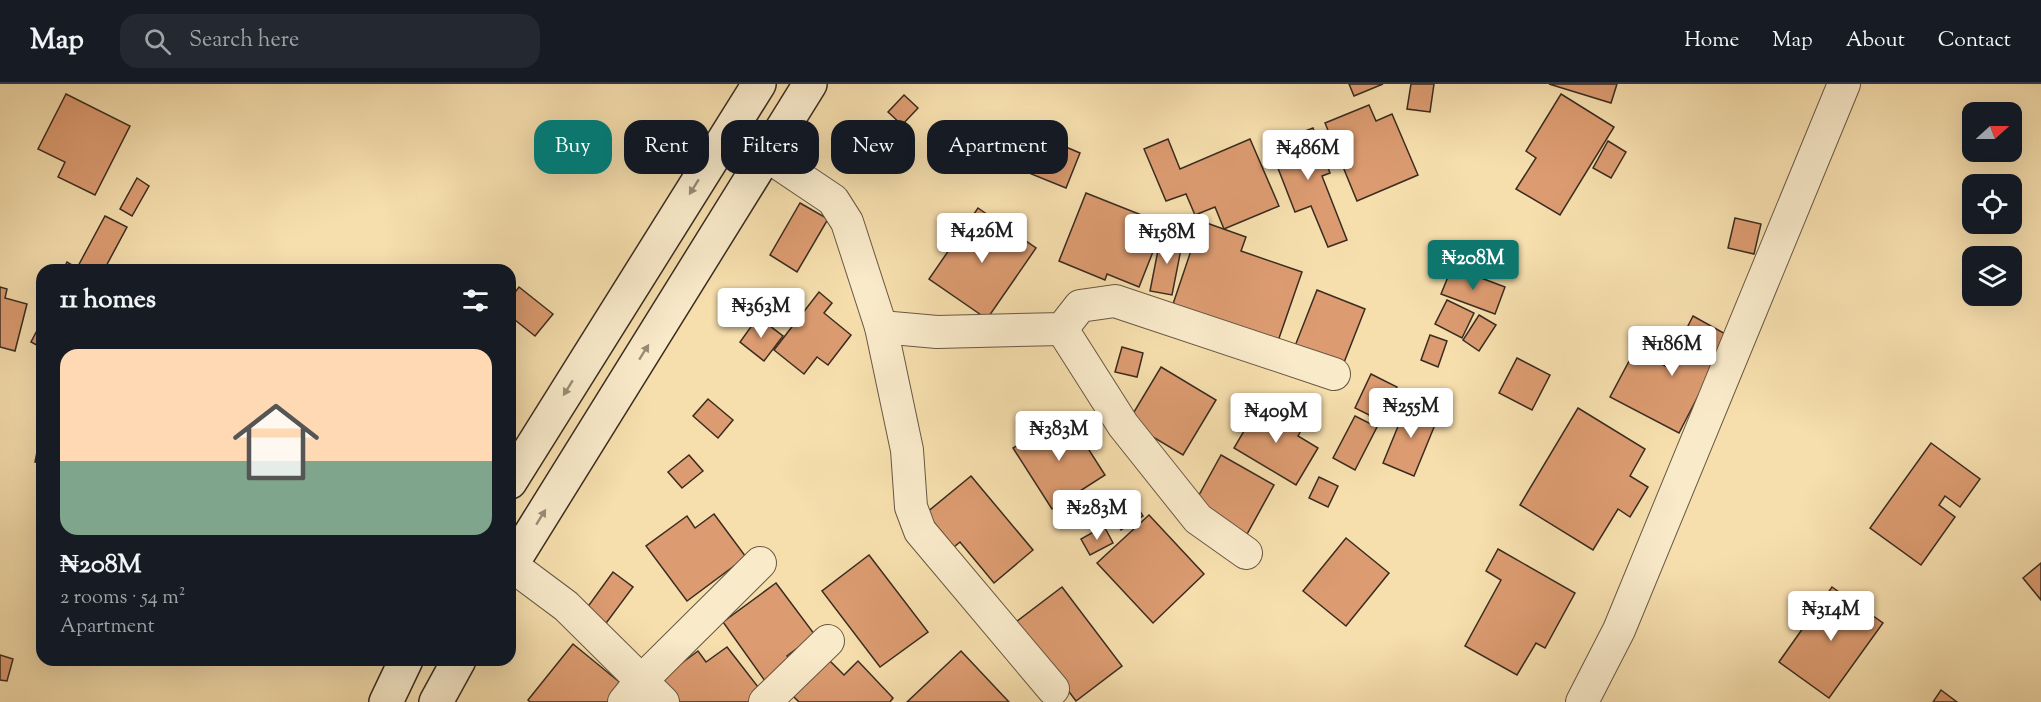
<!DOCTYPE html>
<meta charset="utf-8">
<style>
body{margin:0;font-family:"Sorts Mill Goudy",serif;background:#242831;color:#f1f3f6;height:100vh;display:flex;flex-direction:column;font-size:22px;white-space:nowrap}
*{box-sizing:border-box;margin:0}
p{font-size:20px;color:#9ea1a6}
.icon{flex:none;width:33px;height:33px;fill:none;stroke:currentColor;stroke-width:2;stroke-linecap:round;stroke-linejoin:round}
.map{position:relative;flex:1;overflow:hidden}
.details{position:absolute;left:36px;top:180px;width:480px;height:402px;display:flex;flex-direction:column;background:#171b24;border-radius:18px;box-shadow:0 6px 24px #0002}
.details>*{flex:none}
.guide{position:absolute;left:534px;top:36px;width:570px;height:54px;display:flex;gap:12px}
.needle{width:39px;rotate:69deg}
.tools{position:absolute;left:1962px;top:18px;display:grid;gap:12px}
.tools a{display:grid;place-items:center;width:60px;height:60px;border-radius:12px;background:#171b24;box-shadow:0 6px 24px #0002;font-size:30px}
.price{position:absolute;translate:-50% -51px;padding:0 14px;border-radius:6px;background:#fff;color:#222;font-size:20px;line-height:39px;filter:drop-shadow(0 2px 3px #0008)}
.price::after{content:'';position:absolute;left:50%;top:36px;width:18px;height:14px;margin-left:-9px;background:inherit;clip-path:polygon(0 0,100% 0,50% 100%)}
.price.active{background:#0f766e;color:#fff}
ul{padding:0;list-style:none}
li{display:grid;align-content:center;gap:12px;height:318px;padding:0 24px}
li span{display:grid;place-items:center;height:186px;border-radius:18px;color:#555}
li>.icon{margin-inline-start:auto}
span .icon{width:108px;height:108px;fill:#fffc;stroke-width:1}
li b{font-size:26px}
h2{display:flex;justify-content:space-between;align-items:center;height:72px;padding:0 24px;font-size:26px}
.pill{padding:0 21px;border-radius:18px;background:#171b24;box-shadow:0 6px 24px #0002;font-size:21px;line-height:54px}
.pill.active{background:#0f766e;color:#fff}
header{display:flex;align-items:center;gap:36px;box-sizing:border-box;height:84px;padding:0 30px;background:#171b24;border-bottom:2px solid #363941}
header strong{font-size:28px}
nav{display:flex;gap:33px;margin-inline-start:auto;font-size:21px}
.search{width:420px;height:54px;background:#242831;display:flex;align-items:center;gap:15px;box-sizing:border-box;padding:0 21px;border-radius:18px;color:#9ea1a6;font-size:22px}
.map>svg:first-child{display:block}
</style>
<header>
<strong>Map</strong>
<div class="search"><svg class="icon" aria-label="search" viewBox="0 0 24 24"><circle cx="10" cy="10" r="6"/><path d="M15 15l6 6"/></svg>Search here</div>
<nav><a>Home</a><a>Map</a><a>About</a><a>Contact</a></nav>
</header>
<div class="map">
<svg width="2041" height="618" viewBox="0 0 2041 618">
<rect width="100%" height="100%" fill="#f6dead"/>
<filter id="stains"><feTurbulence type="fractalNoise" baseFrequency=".00333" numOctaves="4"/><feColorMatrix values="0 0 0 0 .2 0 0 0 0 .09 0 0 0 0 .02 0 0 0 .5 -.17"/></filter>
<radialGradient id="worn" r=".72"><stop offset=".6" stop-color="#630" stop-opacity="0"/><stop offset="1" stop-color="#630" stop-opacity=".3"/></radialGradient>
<g fill="#dc9b70" stroke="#392c21" stroke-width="1.5">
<path d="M 1349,0 L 1383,0 L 1354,12 Z"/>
<path d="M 1411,0 L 1434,0 L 1430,28 L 1407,25 Z"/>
<path d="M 1549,0 L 1617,0 L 1611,19 Z"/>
<path d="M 66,10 L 130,42 L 95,111 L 58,93 L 65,78 L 38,65 Z"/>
<path d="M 1561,10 L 1614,43 L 1560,131 L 1516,105 L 1536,74 L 1526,67 Z"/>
<path d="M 904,11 L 918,24 L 902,41 L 888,28 Z"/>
<path d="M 1369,21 L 1376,37 L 1392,30 L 1418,91 L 1357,117 L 1325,39 Z"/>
<path d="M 1313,44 L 1330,89 L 1322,92 L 1347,156 L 1328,163 L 1311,122 L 1295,128 L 1269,61 Z"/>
<path d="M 1028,47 L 1080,69 L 1066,104 L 1014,83 Z"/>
<path d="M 1168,55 L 1180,85 L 1250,55 L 1279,122 L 1224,145 L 1215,123 L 1195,131 L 1186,110 L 1166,117 L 1144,65 Z"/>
<path d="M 1608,57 L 1626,68 L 1611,94 L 1593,84 Z"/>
<path d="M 137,94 L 149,102 L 132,132 L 120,125 Z"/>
<path d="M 1086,109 L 1164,140 L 1139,203 L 1107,190 L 1105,196 L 1059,177 Z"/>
<path d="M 800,119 L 828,135 L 797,188 L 770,171 Z"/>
<path d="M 978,124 L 1036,164 L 987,235 L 929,195 Z"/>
<path d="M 105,132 L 127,143 L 104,186 L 63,186 L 67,178 L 77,184 Z"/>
<path d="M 1735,134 L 1761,140 L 1754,170 L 1728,164 Z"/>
<path d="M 1201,137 L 1246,153 L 1241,167 L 1302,188 L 1278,257 L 1173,220 Z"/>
<path d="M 1161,151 L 1183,155 L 1172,211 L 1150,207 Z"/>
<path d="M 1452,183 L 1505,203 L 1495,230 L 1441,210 Z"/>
<path d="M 0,203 L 7,205 L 5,214 L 27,220 L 15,267 L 0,263 Z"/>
<path d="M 519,203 L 553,230 L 535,252 L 510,232 L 510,215 Z"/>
<path d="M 1317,206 L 1365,225 L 1343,281 L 1295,262 Z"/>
<path d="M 819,208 L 832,219 L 824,229 L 851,251 L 828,281 L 817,273 L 804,290 L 774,266 Z"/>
<path d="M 1447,216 L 1474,229 L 1462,254 L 1435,240 Z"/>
<path d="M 1479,231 L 1496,241 L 1479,267 L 1463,256 Z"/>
<path d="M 1693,232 L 1729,252 L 1679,349 L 1610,313 L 1635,266 L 1667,283 Z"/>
<path d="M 758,233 L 783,252 L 764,277 L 740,258 Z"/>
<path d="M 42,237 L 42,264 L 31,258 Z"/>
<path d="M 1430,251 L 1447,257 L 1438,283 L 1421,276 Z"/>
<path d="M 1122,263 L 1143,269 L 1137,293 L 1115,288 Z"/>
<path d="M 1517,274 L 1550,291 L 1532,326 L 1499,309 Z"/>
<path d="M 1161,283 L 1216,316 L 1183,371 L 1128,338 Z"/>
<path d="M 1371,290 L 1397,303 L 1381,337 L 1355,324 Z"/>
<path d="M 708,315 L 733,336 L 718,354 L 693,332 Z"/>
<path d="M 1261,318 L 1303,343 L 1298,352 L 1318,364 L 1296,401 L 1234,364 Z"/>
<path d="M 1408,318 L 1439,331 L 1414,392 L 1383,379 Z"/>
<path d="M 1578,324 L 1645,365 L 1630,392 L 1648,403 L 1630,433 L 1618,425 L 1593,466 L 1520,421 Z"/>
<path d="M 1066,330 L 1105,391 L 1052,425 L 1013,364 Z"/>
<path d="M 1355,332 L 1377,343 L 1355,386 L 1333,374 Z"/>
<path d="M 42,344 L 42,380 L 35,378 Z"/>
<path d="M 1931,359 L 1980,395 L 1960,423 L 1945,412 L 1939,421 L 1955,433 L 1921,481 L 1870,444 Z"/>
<path d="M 689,371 L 703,387 L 682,404 L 668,388 Z"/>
<path d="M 1221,371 L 1274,401 L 1246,452 L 1193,422 Z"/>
<path d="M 971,392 L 1033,466 L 994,499 L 960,458 L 954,463 L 926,429 Z"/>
<path d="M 1319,393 L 1338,402 L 1328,423 L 1309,414 Z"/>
<path d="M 1133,417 L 1143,432 L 1121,446 L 1111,431 Z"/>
<path d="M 714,430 L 746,473 L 687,517 L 646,462 L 687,432 L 695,444 Z"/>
<path d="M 1149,431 L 1204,490 L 1153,539 L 1097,479 Z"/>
<path d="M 1104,442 L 1113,459 L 1090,471 L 1081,455 Z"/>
<path d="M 1346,454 L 1389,489 L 1346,542 L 1303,507 Z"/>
<path d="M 1498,465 L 1575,509 L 1545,564 L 1536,559 L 1517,591 L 1465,562 L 1501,496 L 1486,487 Z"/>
<path d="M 869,471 L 928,548 L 880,583 L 822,507 Z"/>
<path d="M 2041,479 L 2041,516 L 2023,494 Z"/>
<path d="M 613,488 L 633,503 L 604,542 L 584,528 Z"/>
<path d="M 776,499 L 815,551 L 787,572 L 796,585 L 770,604 L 723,538 Z"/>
<path d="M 1062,503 L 1122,582 L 1076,617 L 1016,538 Z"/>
<path d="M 1832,503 L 1883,539 L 1829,614 L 1779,578 Z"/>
<path d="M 573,560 L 628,605 L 617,618 L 530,618 L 528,616 Z"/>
<path d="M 727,563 L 762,608 L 749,618 L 676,618 L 659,596 L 698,567 L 706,578 Z"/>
<path d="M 961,567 L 1009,618 L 907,618 Z"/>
<path d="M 0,571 L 13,575 L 7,597 L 0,596 Z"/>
<path d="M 830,577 L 844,591 L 858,577 L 893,614 L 890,618 L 799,618 L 793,612 Z"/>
<path d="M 1941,606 L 1957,618 L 1933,618 Z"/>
</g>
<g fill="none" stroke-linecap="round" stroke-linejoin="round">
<defs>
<g id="street">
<path d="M 766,71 L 833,116 L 847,138 L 881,243 L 907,366 L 911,423 L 920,447 L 1053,605"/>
<path d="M 881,243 L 937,248 L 1062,245 L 1080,222 L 1115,217 L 1334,290"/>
<path d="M 1062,245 L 1123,341 L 1198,435 L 1246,469"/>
<path d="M 511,481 L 566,522 L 663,618"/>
<path d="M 624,618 L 641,597 L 760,479"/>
<path d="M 765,618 L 828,557"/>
<path d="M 1582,618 L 1619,546 L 1844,0"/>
</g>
<g id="secondary">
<path d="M 510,398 L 759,0"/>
<path d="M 510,483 L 810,0"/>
<path d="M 386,618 L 406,576"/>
<path d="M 436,618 L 459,576"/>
</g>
</defs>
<use href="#street" stroke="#685844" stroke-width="34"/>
<use href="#secondary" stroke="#392c21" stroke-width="36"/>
<use href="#street" stroke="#f9eaca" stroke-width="32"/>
<use href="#secondary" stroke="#f9eaca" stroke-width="33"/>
</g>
<defs><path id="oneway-solid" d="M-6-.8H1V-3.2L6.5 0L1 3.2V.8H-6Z" transform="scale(1.5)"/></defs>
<g fill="#998b76">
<use href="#oneway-solid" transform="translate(694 103) rotate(122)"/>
<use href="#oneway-solid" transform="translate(644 268) rotate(-58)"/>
<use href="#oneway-solid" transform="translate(568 304) rotate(122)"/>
<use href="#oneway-solid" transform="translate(541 433) rotate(-58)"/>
</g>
<rect width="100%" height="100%" filter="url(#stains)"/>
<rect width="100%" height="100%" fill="url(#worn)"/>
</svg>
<div class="tools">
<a><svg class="needle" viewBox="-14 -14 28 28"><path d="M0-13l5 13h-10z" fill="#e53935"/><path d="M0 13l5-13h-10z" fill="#9ea1a6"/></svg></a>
<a><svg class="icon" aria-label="locate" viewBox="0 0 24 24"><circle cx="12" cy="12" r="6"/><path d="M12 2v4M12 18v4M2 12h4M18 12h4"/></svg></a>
<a><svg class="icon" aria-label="layers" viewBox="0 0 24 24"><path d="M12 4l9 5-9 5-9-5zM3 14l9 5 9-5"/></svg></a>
</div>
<b class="price" style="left:1308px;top:97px">₦486M</b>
<b class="price" style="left:982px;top:180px">₦426M</b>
<b class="price" style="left:1167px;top:181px">₦158M</b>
<b class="price active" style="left:1473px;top:207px">₦208M</b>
<b class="price" style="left:761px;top:255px">₦363M</b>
<b class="price" style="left:1672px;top:293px">₦186M</b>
<b class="price" style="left:1411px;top:355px">₦255M</b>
<b class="price" style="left:1276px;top:360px">₦409M</b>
<b class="price" style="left:1059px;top:378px">₦383M</b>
<b class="price" style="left:1097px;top:457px">₦283M</b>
<b class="price" style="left:1831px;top:558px">₦314M</b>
<div class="guide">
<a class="pill active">Buy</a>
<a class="pill">Rent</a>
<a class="pill">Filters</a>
<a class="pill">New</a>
<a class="pill">Apartment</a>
</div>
<section class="details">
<h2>11 homes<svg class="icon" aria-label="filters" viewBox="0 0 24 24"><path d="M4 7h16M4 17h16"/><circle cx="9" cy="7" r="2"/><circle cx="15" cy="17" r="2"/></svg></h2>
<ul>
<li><span style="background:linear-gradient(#ffd9b3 60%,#7fa58c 0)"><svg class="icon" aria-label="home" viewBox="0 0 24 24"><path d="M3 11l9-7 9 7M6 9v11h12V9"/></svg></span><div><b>₦208M</b><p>2 rooms · 54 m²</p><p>Apartment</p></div></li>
</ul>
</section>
</div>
